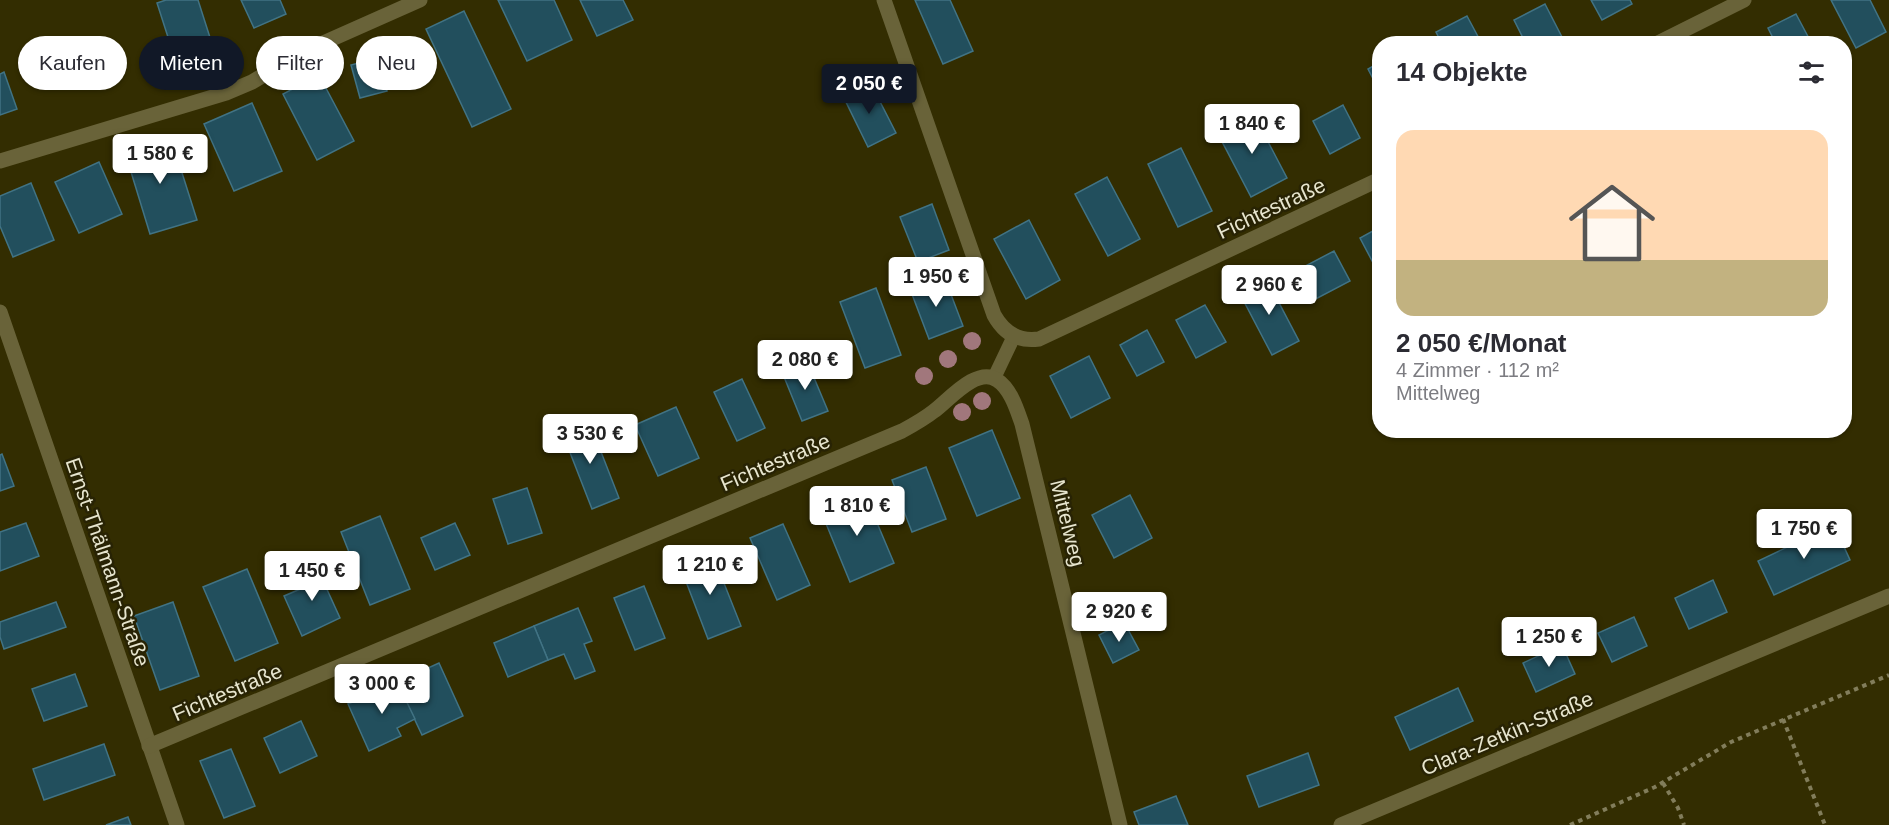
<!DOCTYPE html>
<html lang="de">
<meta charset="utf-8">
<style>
body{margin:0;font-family:Helvetica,sans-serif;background:#f7f7f7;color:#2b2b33;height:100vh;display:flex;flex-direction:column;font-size:22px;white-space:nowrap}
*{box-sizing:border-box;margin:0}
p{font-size:20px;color:#7c7c81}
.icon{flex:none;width:33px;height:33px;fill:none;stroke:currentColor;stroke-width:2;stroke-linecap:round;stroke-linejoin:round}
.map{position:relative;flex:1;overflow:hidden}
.sheet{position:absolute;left:1372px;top:36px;width:480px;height:402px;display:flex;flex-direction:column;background:#fff;border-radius:24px;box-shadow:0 2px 4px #0004}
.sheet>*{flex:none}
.banner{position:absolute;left:18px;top:36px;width:570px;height:54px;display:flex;gap:12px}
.price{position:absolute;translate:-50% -51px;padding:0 14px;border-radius:6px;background:#fff;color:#222;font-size:20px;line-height:39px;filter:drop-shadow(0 2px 3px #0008)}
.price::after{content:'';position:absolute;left:50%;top:36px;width:18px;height:14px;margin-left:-9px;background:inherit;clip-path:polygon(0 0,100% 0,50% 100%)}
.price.selected{background:#111827;color:#fff}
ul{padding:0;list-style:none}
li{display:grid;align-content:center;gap:12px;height:318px;padding:0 24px}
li+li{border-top:2px solid #e1e1e2}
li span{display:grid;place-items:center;height:186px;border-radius:18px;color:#555}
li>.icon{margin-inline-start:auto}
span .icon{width:108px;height:108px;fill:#fffc;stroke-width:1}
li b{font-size:26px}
h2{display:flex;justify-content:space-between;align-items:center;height:72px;padding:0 24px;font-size:26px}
.tag{padding:0 21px;border-radius:27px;background:#fff;box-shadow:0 2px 4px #0004;font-size:21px;line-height:54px}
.tag.selected{background:#111827;color:#fff}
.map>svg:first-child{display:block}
</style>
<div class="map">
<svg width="1889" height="825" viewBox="0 0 1889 825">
<rect width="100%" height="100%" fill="#332d01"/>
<g fill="#224f5d" stroke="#417384" stroke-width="1.5">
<path d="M 166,0 L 198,0 L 214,50 L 176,62 L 157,3 Z"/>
<path d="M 241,0 L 280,0 L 286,14 L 254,28 Z"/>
<path d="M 498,0 L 554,0 L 572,40 L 527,61 Z"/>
<path d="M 580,0 L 623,0 L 633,20 L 597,36 Z"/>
<path d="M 915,0 L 950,0 L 973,51 L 943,64 Z"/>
<path d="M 1591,0 L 1630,0 L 1632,4 L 1602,20 Z"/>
<path d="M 1831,0 L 1870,0 L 1886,32 L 1856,48 Z"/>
<path d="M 1545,4 L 1564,41 L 1559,44 L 1526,44 L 1514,20 Z"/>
<path d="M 464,11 L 511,109 L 472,127 L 426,29 Z"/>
<path d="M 1796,14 L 1812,44 L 1776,44 L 1768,28 Z"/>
<path d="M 1467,16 L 1482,44 L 1442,44 L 1436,32 Z"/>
<path d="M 378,58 L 387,91 L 360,98 L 351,65 Z"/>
<path d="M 1380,62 L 1380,92 L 1368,69 Z"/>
<path d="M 4,72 L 17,109 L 0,115 L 0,74 Z"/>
<path d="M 319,75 L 354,141 L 317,160 L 283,94 Z"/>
<path d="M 870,82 L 896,133 L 868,147 L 843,96 Z"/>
<path d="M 252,103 L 282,171 L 234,191 L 204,124 Z"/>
<path d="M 1343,105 L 1360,138 L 1330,154 L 1313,121 Z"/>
<path d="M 1253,113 L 1287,178 L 1251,197 L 1217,132 Z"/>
<path d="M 170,135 L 197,220 L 150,234 L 124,149 Z"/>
<path d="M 1181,148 L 1212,211 L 1178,227 L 1148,164 Z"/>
<path d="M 99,162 L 122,214 L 79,233 L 55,182 Z"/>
<path d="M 1107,177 L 1140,239 L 1108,256 L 1075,194 Z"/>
<path d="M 31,183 L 54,240 L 13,257 L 0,226 L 0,196 Z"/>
<path d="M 932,204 L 949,250 L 918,262 L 900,217 Z"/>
<path d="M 1029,220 L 1060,280 L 1026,299 L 994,239 Z"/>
<path d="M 1380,227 L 1380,276 L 1360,238 Z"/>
<path d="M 1334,251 L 1350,281 L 1308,303 L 1292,273 Z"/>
<path d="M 944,276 L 963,326 L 929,339 L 910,289 Z"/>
<path d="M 1266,278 L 1299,341 L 1272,355 L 1239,292 Z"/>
<path d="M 876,288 L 901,355 L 865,368 L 840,302 Z"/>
<path d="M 1205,305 L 1226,342 L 1196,358 L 1176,320 Z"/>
<path d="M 1147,330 L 1164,362 L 1137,376 L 1120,345 Z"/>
<path d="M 1089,356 L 1110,398 L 1071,418 L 1050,376 Z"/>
<path d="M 807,361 L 828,411 L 802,421 L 782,372 Z"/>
<path d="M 742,379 L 765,428 L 737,441 L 714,392 Z"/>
<path d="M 676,407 L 699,458 L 658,476 L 635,425 Z"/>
<path d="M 589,421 L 619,498 L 592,509 L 562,432 Z"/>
<path d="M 992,430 L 1020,498 L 977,516 L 949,448 Z"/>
<path d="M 2,454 L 14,486 L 0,491 L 0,455 Z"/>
<path d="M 926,467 L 946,519 L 912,532 L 892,480 Z"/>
<path d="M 527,488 L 542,533 L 508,544 L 493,499 Z"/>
<path d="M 864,492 L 894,563 L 850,582 L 820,509 Z"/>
<path d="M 1130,495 L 1152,538 L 1114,558 L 1092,515 Z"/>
<path d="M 380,516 L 410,589 L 370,605 L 341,532 Z"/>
<path d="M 26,523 L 39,556 L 0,571 L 0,532 Z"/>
<path d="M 455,523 L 470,555 L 435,570 L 421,538 Z"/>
<path d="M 783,524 L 810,585 L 777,600 L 750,538 Z"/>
<path d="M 1834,525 L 1850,560 L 1774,595 L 1758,561 Z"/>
<path d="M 712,553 L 741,626 L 708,639 L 680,566 Z"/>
<path d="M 314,561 L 340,618 L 302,636 L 284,596 L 305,587 L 296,569 Z"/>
<path d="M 247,569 L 278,643 L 235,661 L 203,587 Z"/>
<path d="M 1713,580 L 1727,612 L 1689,629 L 1675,598 Z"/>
<path d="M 644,586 L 665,638 L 635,650 L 614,598 Z"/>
<path d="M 56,602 L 66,627 L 4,649 L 0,637 L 0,622 Z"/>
<path d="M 173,602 L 199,676 L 160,690 L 134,616 Z"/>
<path d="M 578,608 L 592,641 L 584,644 L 595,671 L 575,679 L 564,654 L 548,660 L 534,626 Z"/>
<path d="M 1634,617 L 1647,646 L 1612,662 L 1598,633 Z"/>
<path d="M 1124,622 L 1139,650 L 1113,663 L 1099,635 Z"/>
<path d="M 534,626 L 548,660 L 508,677 L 494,643 Z"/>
<path d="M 1562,645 L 1575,674 L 1536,692 L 1523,663 Z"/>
<path d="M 439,663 L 463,716 L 422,735 L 397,682 Z"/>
<path d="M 75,674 L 87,706 L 44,721 L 32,689 Z"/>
<path d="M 397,682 L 415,719 L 397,728 L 401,736 L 369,751 L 348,704 Z"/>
<path d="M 1458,688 L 1473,721 L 1410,750 L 1395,717 Z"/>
<path d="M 301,721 L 317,756 L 280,773 L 264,738 Z"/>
<path d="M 104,744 L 115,775 L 44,800 L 33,769 Z"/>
<path d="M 231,749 L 255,806 L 224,818 L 200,761 Z"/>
<path d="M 1308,753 L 1319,785 L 1259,807 L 1247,776 Z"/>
<path d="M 1176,796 L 1188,825 L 1139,825 L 1134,812 Z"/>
<path d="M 128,817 L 131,825 L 106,825 Z"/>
</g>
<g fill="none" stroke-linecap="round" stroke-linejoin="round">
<g stroke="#827d5b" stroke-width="4" stroke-dasharray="4.5 4.5" stroke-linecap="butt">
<path d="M 1783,719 L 1825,825"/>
<path d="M 1663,783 L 1678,808 L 1684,825"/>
<path d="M 1570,825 L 1655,787 L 1731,742 L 1889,675"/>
</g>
<path stroke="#696339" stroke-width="14" d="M 994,378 L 1014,336"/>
<g stroke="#696339" stroke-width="15">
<path d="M 884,0 L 994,315 C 1004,333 1019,342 1039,339 L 1380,179"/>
<path d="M 1656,44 L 1744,0"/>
<path d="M 0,161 L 226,93 L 252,82 L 292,58 L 314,47 L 420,0"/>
<path d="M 0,312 L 177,825"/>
<path d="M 149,746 L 902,431 C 913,425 924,419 934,411 C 949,400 977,366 997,380 C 1011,389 1017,410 1022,424 L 1120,825"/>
<path d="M 1341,825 L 1889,596"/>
</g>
</g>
<g fill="#a1777c">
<circle cx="972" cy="341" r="9"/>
<circle cx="948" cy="359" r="9"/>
<circle cx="924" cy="376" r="9"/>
<circle cx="982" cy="401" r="9"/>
<circle cx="962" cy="412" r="9"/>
</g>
<g text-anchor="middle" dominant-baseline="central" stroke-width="5" stroke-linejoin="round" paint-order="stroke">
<g font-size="21" fill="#e7e5ce" stroke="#282304">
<text transform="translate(1271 208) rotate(-25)">Fichtestraße</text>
<text transform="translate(775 462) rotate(-23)">Fichtestraße</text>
<text transform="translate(1068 523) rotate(76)">Mittelweg</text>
<text transform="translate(108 562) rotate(71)">Ernst-Thälmann-Straße</text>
<text transform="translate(227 692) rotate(-23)">Fichtestraße</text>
<text transform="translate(1507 733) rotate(-23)">Clara-Zetkin-Straße</text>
</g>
</g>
</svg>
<b class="price selected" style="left:869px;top:115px">2 050 €</b>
<b class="price" style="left:1252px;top:155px">1 840 €</b>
<b class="price" style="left:160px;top:185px">1 580 €</b>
<b class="price" style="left:936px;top:308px">1 950 €</b>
<b class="price" style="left:1269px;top:316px">2 960 €</b>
<b class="price" style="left:805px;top:391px">2 080 €</b>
<b class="price" style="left:590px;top:465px">3 530 €</b>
<b class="price" style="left:857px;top:537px">1 810 €</b>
<b class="price" style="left:1804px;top:560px">1 750 €</b>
<b class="price" style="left:710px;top:596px">1 210 €</b>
<b class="price" style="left:312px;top:602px">1 450 €</b>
<b class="price" style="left:1119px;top:643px">2 920 €</b>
<b class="price" style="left:1549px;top:668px">1 250 €</b>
<b class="price" style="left:382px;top:715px">3 000 €</b>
<div class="banner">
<a class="tag">Kaufen</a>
<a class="tag selected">Mieten</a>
<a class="tag">Filter</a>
<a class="tag">Neu</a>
</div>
<section class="sheet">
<h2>14 Objekte<svg class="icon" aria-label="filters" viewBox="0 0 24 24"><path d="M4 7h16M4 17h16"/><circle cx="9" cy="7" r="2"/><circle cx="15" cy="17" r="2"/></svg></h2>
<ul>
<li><span style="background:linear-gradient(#ffd9b3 70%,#c2b280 0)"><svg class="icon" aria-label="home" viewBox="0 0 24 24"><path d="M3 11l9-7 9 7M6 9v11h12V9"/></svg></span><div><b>2 050 €/Monat</b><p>4 Zimmer · 112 m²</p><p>Mittelweg</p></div></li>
</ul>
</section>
</div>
